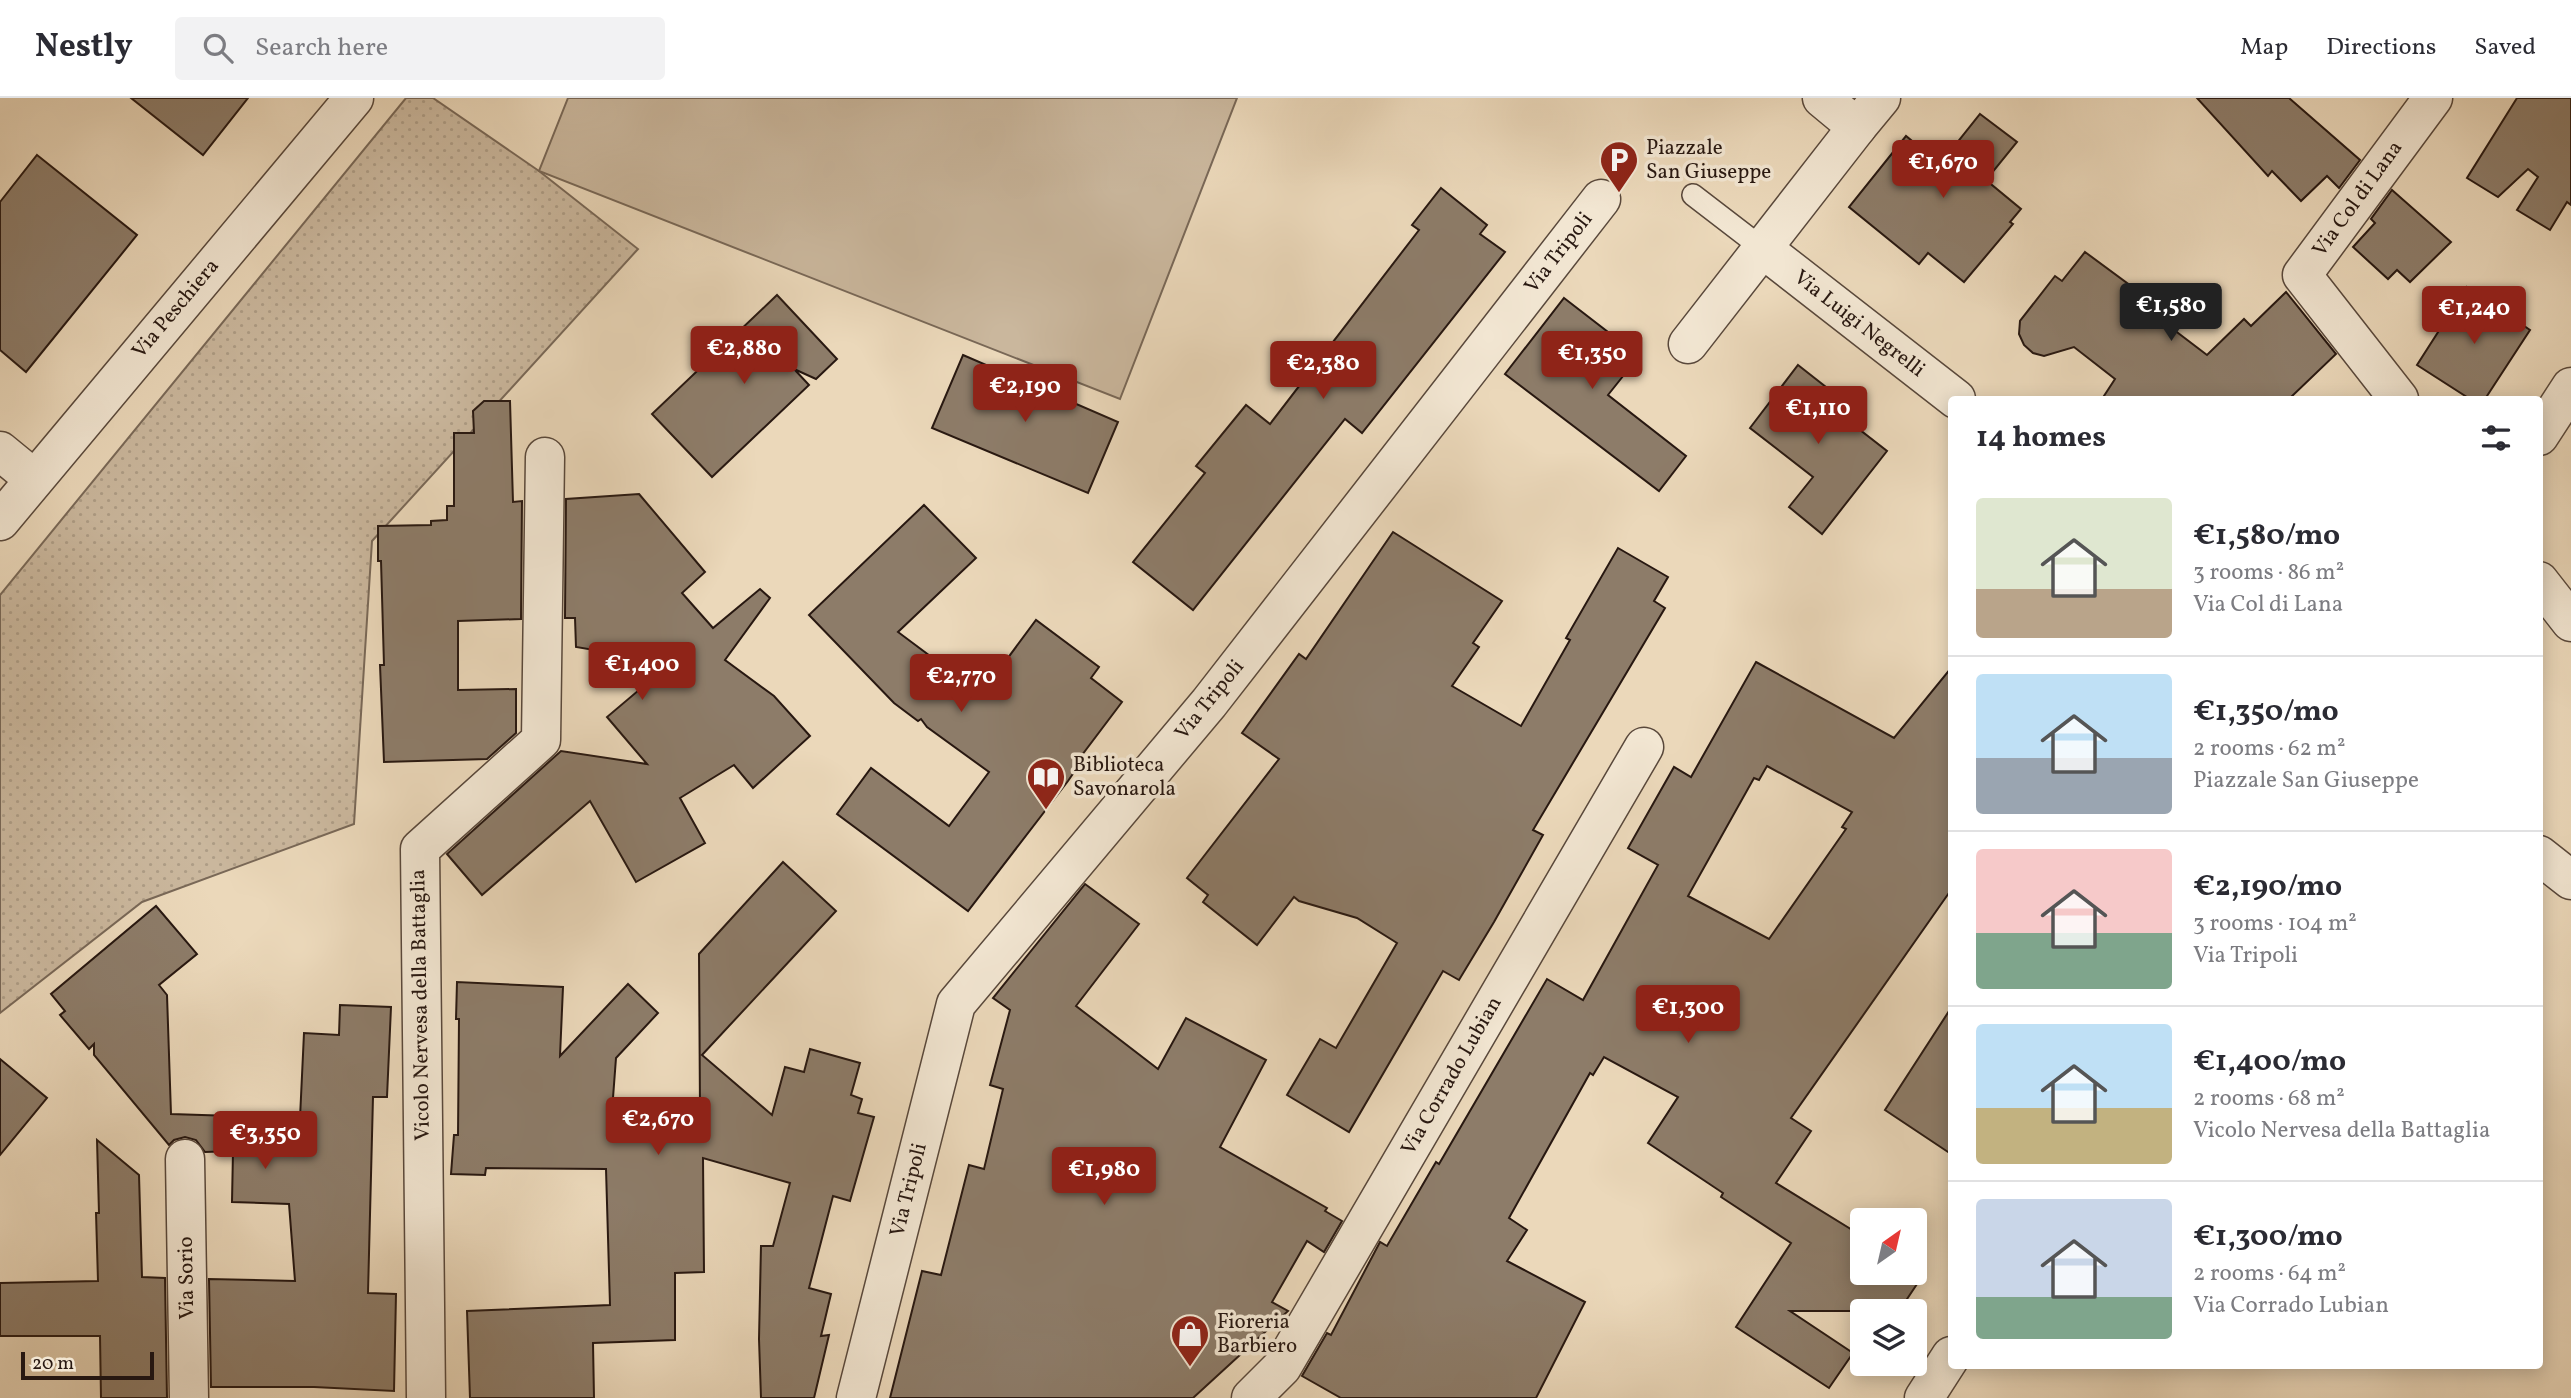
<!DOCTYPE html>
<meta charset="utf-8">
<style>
body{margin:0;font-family:Vollkorn,serif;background:#f2f2f3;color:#2b2b33;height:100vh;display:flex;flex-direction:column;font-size:26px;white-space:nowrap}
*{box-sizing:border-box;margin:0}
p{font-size:23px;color:#7c7c81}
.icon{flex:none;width:38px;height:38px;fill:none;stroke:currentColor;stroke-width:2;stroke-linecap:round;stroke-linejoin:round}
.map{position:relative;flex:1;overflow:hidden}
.details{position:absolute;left:1948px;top:298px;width:595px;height:973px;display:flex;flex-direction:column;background:#fff;border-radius:7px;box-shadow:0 4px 18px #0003}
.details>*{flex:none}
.needle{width:46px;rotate:34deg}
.buttons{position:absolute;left:1850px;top:1110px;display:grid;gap:14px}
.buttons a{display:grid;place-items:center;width:77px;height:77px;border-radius:7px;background:#fff;box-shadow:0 4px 18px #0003;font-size:35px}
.scale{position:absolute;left:21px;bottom:18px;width:133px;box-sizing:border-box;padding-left:7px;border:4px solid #281811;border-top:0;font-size:19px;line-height:24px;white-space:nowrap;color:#281811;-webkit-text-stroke:5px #f2e6d2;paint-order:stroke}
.price{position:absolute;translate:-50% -60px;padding:0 16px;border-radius:7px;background:#8f2418;color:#fff;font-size:23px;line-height:46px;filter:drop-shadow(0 2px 4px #0008)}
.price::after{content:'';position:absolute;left:50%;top:42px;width:21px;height:16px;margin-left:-10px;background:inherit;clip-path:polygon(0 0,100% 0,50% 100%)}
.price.active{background:#222;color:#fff}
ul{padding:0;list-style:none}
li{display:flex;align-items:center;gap:21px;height:175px;padding:0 28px}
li+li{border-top:2px solid #e1e1e2}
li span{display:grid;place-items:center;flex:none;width:196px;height:140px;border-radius:7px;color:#555}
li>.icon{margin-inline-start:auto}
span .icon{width:84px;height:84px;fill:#fffc;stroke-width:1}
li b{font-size:30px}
h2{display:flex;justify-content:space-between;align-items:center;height:84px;padding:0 28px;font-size:30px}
header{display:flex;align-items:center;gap:42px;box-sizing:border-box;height:98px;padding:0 35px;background:#fff;border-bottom:2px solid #e1e1e2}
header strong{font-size:33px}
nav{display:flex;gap:38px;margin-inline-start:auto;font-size:24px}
.search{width:490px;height:63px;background:#f2f2f3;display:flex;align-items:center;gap:18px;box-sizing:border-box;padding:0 24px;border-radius:7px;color:#7c7c81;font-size:26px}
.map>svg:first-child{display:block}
</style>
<header>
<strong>Nestly</strong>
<div class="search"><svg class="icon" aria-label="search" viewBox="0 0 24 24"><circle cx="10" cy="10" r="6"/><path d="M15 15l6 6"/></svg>Search here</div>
<nav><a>Map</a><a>Directions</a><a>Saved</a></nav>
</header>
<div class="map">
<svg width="2571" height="1300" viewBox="0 0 2571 1300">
<defs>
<pattern id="grass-dots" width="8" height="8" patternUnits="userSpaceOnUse" patternTransform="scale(1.75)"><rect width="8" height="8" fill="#cab79d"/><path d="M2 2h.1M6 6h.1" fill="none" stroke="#ae9d86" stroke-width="1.8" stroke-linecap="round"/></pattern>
</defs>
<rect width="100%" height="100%" fill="#ebd8ba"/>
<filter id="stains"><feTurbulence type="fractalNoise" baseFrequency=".00286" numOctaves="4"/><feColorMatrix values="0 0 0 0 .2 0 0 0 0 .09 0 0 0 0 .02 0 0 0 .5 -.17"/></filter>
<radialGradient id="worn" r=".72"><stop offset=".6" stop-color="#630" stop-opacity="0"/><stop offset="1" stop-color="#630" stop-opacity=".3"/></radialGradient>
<path fill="url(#grass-dots)" stroke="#796857" stroke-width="2" d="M 406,0 L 433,0 L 539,73 L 638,151 L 372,443 L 354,726 L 142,804 L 0,915 L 0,497 Z"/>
<path fill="#cab79d" stroke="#796857" stroke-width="2" d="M 568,0 L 1237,0 L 1120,301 L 539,73 Z"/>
<g fill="#8d7c69" stroke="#281811" stroke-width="2" fill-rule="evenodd">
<path d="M 131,0 L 248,0 L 203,57 Z"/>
<path d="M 2197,0 L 2289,0 L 2360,62 L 2339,90 L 2327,78 L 2301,103 L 2272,73 L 2268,78 Z"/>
<path d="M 2517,0 L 2571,0 L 2571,107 L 2567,104 L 2550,132 L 2517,112 L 2538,79 L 2528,71 L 2498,99 L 2467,80 Z"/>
<path d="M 1980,16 L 2017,44 L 1986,82 L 2021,111 L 2010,124 L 2013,126 L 1964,184 L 1928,155 L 1919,166 L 1849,109 L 1906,38 L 1940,66 Z"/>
<path d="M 37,57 L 137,137 L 26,274 L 0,252 L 0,104 Z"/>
<path d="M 1441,90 L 1487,127 L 1480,136 L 1505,154 L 1362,335 L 1345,321 L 1193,512 L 1133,464 L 1205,375 L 1196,368 L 1246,307 L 1270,326 L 1419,132 L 1412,127 Z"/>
<path d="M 2392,92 L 2451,144 L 2410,184 L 2397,172 L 2388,181 L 2353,149 L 2375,125 L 2371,121 Z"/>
<path d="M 2085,154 L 2150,202 L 2144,209 L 2207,257 L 2244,221 L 2251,228 L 2286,194 L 2336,256 L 2289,301 L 2102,301 L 2115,281 L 2074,249 L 2044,258 L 2033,255 L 2024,247 L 2019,236 L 2020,223 L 2055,178 L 2062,183 Z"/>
<path d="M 2467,189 L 2530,232 L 2485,301 L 2470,301 L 2417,267 Z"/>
<path d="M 777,197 L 837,261 L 816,281 L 794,271 L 809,287 L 712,379 L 652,316 Z"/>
<path d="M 1564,200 L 1639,258 L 1608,297 L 1686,358 L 1659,393 L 1505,276 Z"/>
<path d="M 963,257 L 1118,324 L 1088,395 L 932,330 Z"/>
<path d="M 1798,267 L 1845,304 L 1837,314 L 1887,353 L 1822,436 L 1789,409 L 1813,379 L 1750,330 Z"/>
<path d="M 484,303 L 510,303 L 513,404 L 522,403 L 521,521 L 458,523 L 458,592 L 516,591 L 516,635 L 487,661 L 384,664 L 380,567 L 384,567 L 381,463 L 378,463 L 378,428 L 431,427 L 431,423 L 447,422 L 447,408 L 454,408 L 454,335 L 474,335 L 473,313 Z"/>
<path d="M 639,396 L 705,474 L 682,495 L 713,530 L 760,491 L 770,500 L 725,562 L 774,598 L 810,638 L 753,690 L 734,667 L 680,700 L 705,745 L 636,784 L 590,703 L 482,797 L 447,756 L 561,653 L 647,666 L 607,619 L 671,565 L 576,549 L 575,520 L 565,520 L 566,401 Z"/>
<path d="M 924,407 L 976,460 L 898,534 L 981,596 L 1036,522 L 1099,569 L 1091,580 L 1122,604 L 1076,665 L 1079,667 L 1068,683 L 968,813 L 837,716 L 871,670 L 949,728 L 989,674 L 927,629 L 921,621 L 918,623 L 894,605 L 809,517 Z"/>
<path d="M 1393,434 L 1502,503 L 1473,545 L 1479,549 L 1452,588 L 1521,628 L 1570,542 L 1566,540 L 1618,450 L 1668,479 L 1654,503 L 1665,510 L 1533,732 L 1543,737 L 1494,824 L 1459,882 L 1443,873 L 1349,1034 L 1287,997 L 1320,941 L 1336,950 L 1397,845 L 1357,820 L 1299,803 L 1294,799 L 1257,847 L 1203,804 L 1208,797 L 1187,780 L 1279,661 L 1242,635 L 1299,556 L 1306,561 Z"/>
<path d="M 1756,564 L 1894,640 L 1951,570 L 1951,792 L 1791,1020 L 1811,1033 L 1776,1085 L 1862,1138 L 1862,1174 L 1914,1174 L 1914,1167 L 1925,1174 L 1899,1213 L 1790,1213 L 1853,1255 L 1829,1290 L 1736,1229 L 1791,1145 L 1721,1099 L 1723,1095 L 1648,1045 L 1678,999 L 1604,959 L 1593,977 L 1590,975 L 1509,1120 L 1527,1132 L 1507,1163 L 1585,1204 L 1536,1300 L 1341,1300 L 1302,1278 L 1327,1235 L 1331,1237 L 1380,1144 L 1387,1148 L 1436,1064 L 1439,1066 L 1547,881 L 1583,902 L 1658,767 L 1628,750 L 1674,669 L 1691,679 ZM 1767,668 L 1852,714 L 1842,729 L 1846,731 L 1769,841 L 1688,798 L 1754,680 L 1759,682 Z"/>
<path d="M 783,764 L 836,813 L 702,957 L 772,1017 L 785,969 L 804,974 L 810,951 L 860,965 L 851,997 L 862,1001 L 858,1015 L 874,1019 L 850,1103 L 833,1098 L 809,1190 L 831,1196 L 821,1238 L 829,1237 L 814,1300 L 761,1300 L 759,1241 L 761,1148 L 773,1148 L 790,1085 L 703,1060 L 704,1174 L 675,1175 L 675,1242 L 593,1245 L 594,1300 L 470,1300 L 467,1213 L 610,1207 L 606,1071 L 486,1070 L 485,1077 L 451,1076 L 454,1037 L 458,1037 L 459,921 L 456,921 L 457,884 L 563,889 L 560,958 L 628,886 L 658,915 L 616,960 L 612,1013 L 700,1011 L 699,856 Z"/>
<path d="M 1085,786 L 1139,826 L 1076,908 L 1158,971 L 1186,920 L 1266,962 L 1220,1049 L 1327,1110 L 1325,1113 L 1342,1123 L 1324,1154 L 1307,1143 L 1272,1204 L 1288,1213 L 1193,1300 L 890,1300 L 922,1173 L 941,1177 L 969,1067 L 984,1071 L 1003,991 L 990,987 L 1010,912 L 993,900 Z"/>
<path d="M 156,808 L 197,856 L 159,887 L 167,897 L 171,1016 L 300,1020 L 304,935 L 339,937 L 340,907 L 391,909 L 387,999 L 373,999 L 368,1195 L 396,1196 L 394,1293 L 314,1289 L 211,1289 L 209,1181 L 295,1183 L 289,1106 L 232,1104 L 233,1053 L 205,1054 L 196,1042 L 185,1039 L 174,1042 L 169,1047 L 94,957 L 94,946 L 89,951 L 60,917 L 65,913 L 51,896 Z"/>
<path d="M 1951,910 L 1951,1056 L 1885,1012 Z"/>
<path d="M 0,961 L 47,1000 L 0,1057 Z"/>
<path d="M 97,1042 L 139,1077 L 142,1179 L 165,1180 L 167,1300 L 101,1300 L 100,1238 L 0,1238 L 0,1185 L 98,1183 L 96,1115 L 99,1115 Z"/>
</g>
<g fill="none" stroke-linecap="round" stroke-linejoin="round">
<defs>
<path id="lane" d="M 1693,97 L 1762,150"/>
<g id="street">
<path d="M 1857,29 L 1881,0"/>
<path d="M 1762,150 L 1956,301"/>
<path d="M 1688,246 L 1857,29 L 1822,0"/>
<path d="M 2399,301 L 2302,177 L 2433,0"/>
<path d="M 2539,338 L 2571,289"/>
<path d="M 0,353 L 33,380"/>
<path d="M 0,423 L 354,0"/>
<path d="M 2539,483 L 2571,524"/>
<path d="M 2539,757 L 2571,782"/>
<path d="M 185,1061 L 189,1300"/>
<path d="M 426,1300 L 420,751 L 541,642 L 545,359"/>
<path d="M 856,1300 L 956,906 L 1209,605 L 1601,101"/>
<path d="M 1251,1300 L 1282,1269 L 1644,649"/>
<path d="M 1924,1300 L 1951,1258"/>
</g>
</defs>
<use href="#lane" stroke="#59483b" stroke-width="24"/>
<use href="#street" stroke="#59483b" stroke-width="41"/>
<use href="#lane" stroke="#f2e6d2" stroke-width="21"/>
<use href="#street" stroke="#f2e6d2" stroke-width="38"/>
</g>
<defs>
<symbol id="parking-pin" viewBox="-11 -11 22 30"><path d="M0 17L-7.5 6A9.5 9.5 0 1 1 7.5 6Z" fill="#8f2418" stroke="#f2e6d2"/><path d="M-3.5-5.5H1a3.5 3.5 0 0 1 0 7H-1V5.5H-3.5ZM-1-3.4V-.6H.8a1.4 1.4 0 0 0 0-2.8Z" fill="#fff"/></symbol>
<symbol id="library-pin" viewBox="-11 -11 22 30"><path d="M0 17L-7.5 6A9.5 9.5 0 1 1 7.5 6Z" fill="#8f2418" stroke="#f2e6d2"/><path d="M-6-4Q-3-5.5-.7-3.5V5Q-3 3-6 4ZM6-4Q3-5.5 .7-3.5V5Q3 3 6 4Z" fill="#fff"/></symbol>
<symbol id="shop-pin" viewBox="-11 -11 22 30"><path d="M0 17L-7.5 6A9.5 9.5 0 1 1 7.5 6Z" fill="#8f2418" stroke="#f2e6d2"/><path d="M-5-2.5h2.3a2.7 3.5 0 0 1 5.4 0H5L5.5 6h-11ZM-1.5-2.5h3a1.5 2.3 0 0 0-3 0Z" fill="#fff"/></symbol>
</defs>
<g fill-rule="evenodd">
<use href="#parking-pin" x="1597" y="40" width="44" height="60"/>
<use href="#library-pin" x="1024" y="657" width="44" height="60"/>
<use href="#shop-pin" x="1168" y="1214" width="44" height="60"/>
</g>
<g text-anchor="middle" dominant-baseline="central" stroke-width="7" stroke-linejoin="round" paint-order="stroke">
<g font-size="21" fill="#281811" stroke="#f2e6d2" text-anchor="start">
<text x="1646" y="50">Piazzale<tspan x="1646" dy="24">San Giuseppe</tspan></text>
<text x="1073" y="667">Biblioteca<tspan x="1073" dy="24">Savonarola</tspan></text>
<text x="1217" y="1224">Fioreria<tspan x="1217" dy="24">Barbiero</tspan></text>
</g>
<g font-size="21" fill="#281811" stroke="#f2e6d2">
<text transform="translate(2358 101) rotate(-54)">Via Col di Lana</text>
<text transform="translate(1559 155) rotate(-52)">Via Tripoli</text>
<text transform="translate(176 211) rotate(-50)">Via Peschiera</text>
<text transform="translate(1859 226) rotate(38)">Via Luigi Negrelli</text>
<text transform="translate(1210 602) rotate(-51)">Via Tripoli</text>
<text transform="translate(421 907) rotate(-91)">Vicolo Nervesa della Battaglia</text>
<text transform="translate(1452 978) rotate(-60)">Via Corrado Lubian</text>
<text transform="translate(909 1092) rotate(-76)">Via Tripoli</text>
<text transform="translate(187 1180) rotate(-91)">Via Sorio</text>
</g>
</g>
<rect width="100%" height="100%" filter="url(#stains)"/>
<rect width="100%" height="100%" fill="url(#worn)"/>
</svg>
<div class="buttons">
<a><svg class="needle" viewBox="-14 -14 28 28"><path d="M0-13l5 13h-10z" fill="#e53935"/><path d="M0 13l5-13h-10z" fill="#7c7c81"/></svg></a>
<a><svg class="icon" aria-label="layers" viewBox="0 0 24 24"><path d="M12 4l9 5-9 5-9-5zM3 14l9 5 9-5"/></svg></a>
</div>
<div class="scale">20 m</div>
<b class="price" style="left:1943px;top:102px">€1,670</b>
<b class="price active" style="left:2171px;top:245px">€1,580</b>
<b class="price" style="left:2474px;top:248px">€1,240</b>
<b class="price" style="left:744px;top:288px">€2,880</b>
<b class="price" style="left:1592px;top:293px">€1,350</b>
<b class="price" style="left:1323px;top:303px">€2,380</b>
<b class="price" style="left:1025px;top:326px">€2,190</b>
<b class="price" style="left:1818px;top:348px">€1,110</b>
<b class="price" style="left:642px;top:604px">€1,400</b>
<b class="price" style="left:961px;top:616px">€2,770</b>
<b class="price" style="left:1688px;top:947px">€1,300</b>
<b class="price" style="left:658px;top:1059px">€2,670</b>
<b class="price" style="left:265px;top:1073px">€3,350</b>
<b class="price" style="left:1104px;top:1109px">€1,980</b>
<section class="details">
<h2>14 homes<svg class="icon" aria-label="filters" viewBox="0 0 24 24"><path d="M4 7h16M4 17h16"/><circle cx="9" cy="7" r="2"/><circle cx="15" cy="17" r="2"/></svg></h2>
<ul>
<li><span style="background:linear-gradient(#dfe7d0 65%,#b9a48a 0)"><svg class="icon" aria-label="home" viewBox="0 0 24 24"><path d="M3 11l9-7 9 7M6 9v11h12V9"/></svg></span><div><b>€1,580/mo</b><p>3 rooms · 86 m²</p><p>Via Col di Lana</p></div></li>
<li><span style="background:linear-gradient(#bfe0f5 60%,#9aa5b1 0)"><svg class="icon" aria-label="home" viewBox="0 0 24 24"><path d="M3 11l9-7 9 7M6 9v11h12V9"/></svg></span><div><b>€1,350/mo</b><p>2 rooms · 62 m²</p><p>Piazzale San Giuseppe</p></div></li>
<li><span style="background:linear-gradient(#f6c9c9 60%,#7fa58c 0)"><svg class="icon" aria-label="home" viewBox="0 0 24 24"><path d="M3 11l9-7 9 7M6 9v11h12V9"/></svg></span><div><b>€2,190/mo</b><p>3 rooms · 104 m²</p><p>Via Tripoli</p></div></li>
<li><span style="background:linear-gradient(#bfe0f5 60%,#c2b280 0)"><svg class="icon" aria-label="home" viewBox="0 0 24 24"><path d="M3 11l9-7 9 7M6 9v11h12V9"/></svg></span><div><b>€1,400/mo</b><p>2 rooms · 68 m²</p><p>Vicolo Nervesa della Battaglia</p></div></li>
<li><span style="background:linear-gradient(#c9d6e8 70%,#7fa58c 0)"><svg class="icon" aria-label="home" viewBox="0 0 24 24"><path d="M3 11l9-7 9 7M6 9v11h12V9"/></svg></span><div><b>€1,300/mo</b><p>2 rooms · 64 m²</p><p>Via Corrado Lubian</p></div></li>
</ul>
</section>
</div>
